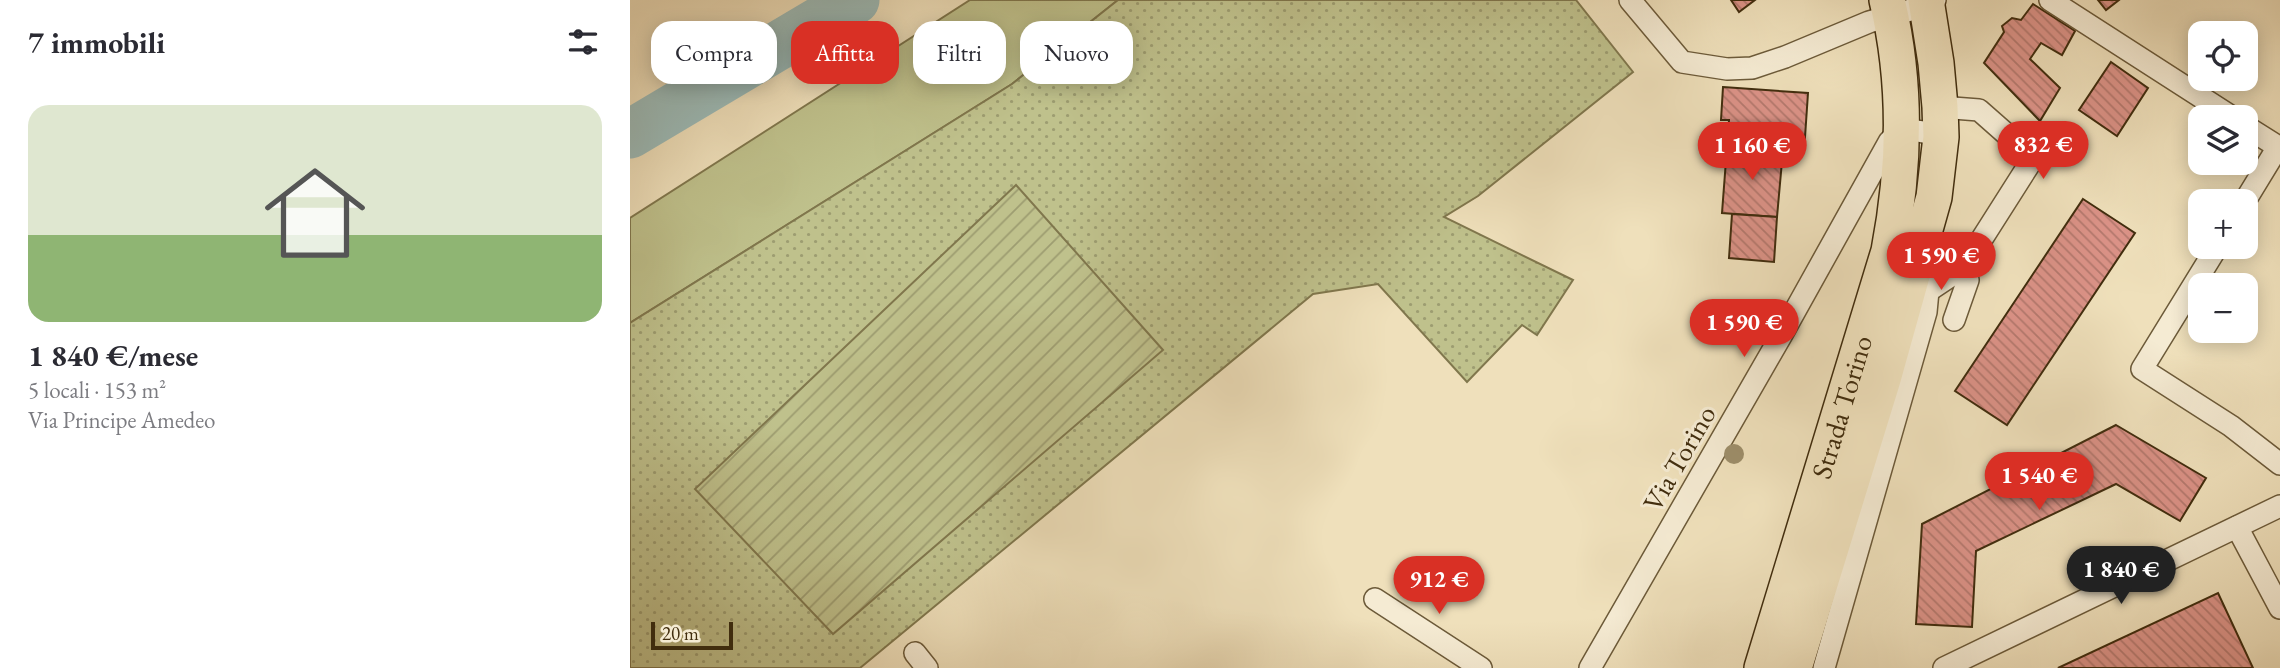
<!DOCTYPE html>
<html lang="it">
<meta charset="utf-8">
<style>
body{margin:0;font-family:"EB Garamond",serif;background:#f2f2f3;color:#2b2b33;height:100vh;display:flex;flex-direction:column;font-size:26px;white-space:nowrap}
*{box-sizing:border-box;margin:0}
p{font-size:23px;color:#7c7c81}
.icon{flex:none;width:38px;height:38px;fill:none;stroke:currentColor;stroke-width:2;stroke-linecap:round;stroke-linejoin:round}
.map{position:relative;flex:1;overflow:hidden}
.panel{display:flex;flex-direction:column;background:#fff;width:630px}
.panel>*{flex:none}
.guide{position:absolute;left:21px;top:21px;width:665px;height:63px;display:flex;gap:14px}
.tools{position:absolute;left:1558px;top:21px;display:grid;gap:14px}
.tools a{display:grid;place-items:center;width:70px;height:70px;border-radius:14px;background:#fff;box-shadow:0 4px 18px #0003;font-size:35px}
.scale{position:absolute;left:21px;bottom:18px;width:82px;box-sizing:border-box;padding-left:7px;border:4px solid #412d0e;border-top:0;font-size:19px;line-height:24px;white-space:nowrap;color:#412d0e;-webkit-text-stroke:5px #f5ebd3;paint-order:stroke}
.price{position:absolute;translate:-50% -60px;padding:0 16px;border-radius:24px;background:#d93025;color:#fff;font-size:23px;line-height:46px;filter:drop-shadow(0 2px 4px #0008)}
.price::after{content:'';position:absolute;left:50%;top:42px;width:21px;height:16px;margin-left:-10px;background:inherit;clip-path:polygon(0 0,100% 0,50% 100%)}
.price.active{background:#222;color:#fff}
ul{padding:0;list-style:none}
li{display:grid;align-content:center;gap:14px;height:371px;padding:0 28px}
li span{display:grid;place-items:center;height:217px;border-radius:21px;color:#555}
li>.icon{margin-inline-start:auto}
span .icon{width:126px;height:126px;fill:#fffc;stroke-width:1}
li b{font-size:30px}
h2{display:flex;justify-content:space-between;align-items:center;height:84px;padding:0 28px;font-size:30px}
.pill{padding:0 24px;border-radius:21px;background:#fff;box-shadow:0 4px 18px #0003;font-size:24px;line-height:63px}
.pill.active{background:#d93025;color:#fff}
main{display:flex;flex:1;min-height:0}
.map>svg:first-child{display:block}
</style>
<main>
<section class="panel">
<h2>7 immobili<svg class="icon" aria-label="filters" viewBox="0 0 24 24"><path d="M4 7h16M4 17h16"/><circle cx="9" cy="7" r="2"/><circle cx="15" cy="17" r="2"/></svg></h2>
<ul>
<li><span style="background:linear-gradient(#dfe7d0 60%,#8fb573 0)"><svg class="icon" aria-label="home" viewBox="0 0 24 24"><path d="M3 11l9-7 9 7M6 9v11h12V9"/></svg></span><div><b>1 840 €/mese</b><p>5 locali · 153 m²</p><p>Via Principe Amedeo</p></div></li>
</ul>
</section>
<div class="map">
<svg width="1650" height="668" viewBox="0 0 1650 668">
<defs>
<pattern id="park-dots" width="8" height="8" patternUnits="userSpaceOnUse" patternTransform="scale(1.75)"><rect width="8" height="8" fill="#bfc18c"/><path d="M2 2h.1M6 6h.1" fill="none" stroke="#9d9d71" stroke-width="1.8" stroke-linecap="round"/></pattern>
<pattern id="garden-furrows" width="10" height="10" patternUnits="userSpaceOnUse" patternTransform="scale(1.75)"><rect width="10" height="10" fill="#bfc18c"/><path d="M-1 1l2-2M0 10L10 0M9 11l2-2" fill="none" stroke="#9d9d71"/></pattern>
<pattern id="building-back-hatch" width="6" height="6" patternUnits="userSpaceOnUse" patternTransform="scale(1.75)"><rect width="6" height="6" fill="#db9287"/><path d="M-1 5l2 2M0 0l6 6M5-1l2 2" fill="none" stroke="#b3786d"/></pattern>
</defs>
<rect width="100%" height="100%" fill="#efe0bb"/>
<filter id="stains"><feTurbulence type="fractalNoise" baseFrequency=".00286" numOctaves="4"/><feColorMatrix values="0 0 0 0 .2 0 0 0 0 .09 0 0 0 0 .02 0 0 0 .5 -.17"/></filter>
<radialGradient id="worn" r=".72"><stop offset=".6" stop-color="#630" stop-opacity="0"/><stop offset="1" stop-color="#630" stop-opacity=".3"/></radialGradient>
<path fill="#bfc18c" stroke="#80774d" stroke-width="2" d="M 340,0 L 488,0 L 382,84 L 0,323 L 0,218 Z"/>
<path fill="url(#park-dots)" stroke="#80774d" stroke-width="2" d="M 488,0 L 946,0 L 1003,72 L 848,196 L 814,217 L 943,280 L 907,335 L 892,325 L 837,382 L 748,284 L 683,294 L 230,668 L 0,668 L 0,323 L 382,84 Z"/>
<path fill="url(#garden-furrows)" stroke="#80774d" stroke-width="2" d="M 386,185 L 533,350 L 203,634 L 65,489 Z"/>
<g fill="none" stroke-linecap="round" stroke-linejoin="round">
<path stroke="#9cbbb8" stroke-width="49" d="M 0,134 L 225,0"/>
</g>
<g fill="url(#building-back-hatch)" stroke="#412d0e" stroke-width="2">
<path d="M 1101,0 L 1125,0 L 1109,12 Z"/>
<path d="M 1468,0 L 1489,0 L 1476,10 Z"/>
<path d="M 1403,4 L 1445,31 L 1432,55 L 1411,43 L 1400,59 L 1430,88 L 1410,121 L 1354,63 L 1374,32 L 1372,26 L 1382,18 L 1391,20 Z"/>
<path d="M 1481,62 L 1518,88 L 1487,136 L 1449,110 Z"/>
<path d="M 1093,87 L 1178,93 L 1174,152 L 1097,147 L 1099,120 L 1091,120 Z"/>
<path d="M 1097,147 L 1153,150 L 1147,217 L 1092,213 Z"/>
<path d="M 1453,199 L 1505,233 L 1377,425 L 1325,391 Z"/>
<path d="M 1102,214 L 1147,217 L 1144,262 L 1099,258 Z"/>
<path d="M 1486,425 L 1576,478 L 1550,521 L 1486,484 L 1346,551 L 1342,627 L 1286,624 L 1292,524 Z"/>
<path d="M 1588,593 L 1623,668 L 1428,668 Z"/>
</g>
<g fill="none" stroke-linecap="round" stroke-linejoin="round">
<defs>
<g id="minor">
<path d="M 1000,0 L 1052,62 L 1097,69 L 1122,68 L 1155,57 L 1239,22 L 1298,5 L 1305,0"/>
<path d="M 1420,0 L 1602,117"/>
<path d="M 1615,126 L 1650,148"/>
<path d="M 1615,201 L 1648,147"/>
<path d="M 1587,247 L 1512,369 L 1601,426 L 1650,464"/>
<path d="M 1298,291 L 1334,267 L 1402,160 L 1400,155 L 1349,110 L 1310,107"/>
<path d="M 1324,320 L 1338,280 L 1334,267"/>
<path d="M 1607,527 L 1650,608"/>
<path d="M 745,599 L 851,668"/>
<path d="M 285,653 L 297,668"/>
<path d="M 960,668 L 1151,336 L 1259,142 C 1274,125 1292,131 1311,137"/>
<path d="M 1194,668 L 1296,312 L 1298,291 L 1295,258"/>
<path d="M 1314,668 L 1650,506"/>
</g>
<g id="primary">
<path id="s1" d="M 1132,668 L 1259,251 C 1275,167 1277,83 1257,0"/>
<path d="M 1164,668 L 1253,379 L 1304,197 L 1311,137 L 1310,107 L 1306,63 L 1296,0"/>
</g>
</defs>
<use href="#minor" stroke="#6c5a39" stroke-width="24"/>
<use href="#primary" stroke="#412d0e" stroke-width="38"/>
<use href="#minor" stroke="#f5ebd3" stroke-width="21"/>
<use href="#primary" stroke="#efe0bb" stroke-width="35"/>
</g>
<circle fill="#9d8e6a" cx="1104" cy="454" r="10"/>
<g text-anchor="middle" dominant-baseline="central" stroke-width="6" stroke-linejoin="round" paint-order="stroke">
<g font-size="28" fill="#412d0e" stroke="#f5ebd3">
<text stroke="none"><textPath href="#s1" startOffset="273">Strada Torino</textPath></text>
<text transform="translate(1049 458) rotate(-60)">Via Torino</text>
</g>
</g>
<rect width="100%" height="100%" filter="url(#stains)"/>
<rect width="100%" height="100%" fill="url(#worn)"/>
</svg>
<div class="tools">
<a><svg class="icon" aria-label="locate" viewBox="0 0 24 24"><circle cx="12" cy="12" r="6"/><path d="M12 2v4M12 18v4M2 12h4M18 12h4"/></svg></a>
<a><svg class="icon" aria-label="layers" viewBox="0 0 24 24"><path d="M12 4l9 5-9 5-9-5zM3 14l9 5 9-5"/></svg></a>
<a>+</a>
<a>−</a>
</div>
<div class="scale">20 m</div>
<b class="price" style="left:1413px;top:181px">832 €</b>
<b class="price" style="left:1122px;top:182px">1 160 €</b>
<b class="price" style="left:1311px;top:292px">1 590 €</b>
<b class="price" style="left:1114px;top:359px">1 590 €</b>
<b class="price" style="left:1409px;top:512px">1 540 €</b>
<b class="price active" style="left:1491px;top:606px">1 840 €</b>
<b class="price" style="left:809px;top:616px">912 €</b>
<div class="guide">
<a class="pill">Compra</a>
<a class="pill active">Affitta</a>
<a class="pill">Filtri</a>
<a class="pill">Nuovo</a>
</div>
</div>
</main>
